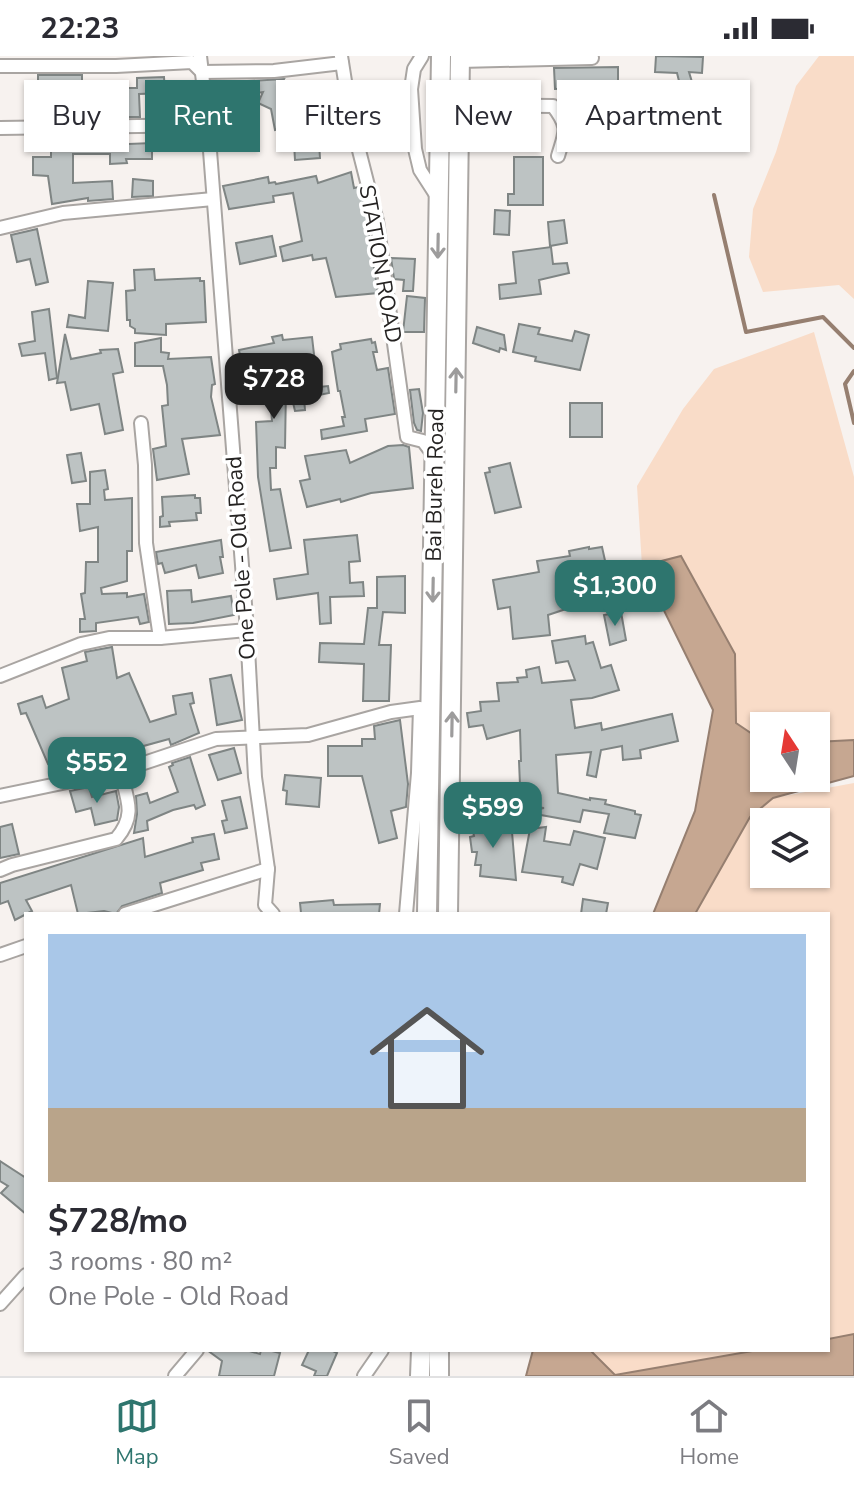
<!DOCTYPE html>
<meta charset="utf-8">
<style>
body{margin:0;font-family:"Nunito Sans",sans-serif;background:#f2f2f3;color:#2b2b33;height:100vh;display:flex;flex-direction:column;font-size:30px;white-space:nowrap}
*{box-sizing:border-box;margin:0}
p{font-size:26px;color:#7c7c81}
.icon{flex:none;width:44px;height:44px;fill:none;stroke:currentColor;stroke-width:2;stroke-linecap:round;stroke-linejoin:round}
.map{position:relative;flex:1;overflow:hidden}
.sheet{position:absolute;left:24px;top:856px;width:806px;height:440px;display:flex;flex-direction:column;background:#fff;border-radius:0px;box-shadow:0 2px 6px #0004}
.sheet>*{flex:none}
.guide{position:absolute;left:24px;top:24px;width:806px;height:72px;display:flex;gap:16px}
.needle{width:52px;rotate:348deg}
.buttons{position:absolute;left:750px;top:656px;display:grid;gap:16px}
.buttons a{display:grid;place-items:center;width:80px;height:80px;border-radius:0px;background:#fff;box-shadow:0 2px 6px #0004;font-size:40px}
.price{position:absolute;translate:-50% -68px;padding:0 18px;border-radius:16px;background:#2e756e;color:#fff;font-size:26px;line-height:52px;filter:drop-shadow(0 2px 4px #0008)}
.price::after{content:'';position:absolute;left:50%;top:48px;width:24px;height:18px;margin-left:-12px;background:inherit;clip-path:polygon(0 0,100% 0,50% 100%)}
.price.selected{background:#222;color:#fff}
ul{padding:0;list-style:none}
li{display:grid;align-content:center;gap:16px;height:424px;padding:0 24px}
li span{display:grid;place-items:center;height:248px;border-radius:0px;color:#555}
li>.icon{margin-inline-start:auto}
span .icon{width:144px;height:144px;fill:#fffc;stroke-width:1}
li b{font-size:34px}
.tag{padding:0 28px;border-radius:0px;background:#fff;box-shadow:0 2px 6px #0004;font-size:28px;line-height:72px}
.tag.selected{background:#2e756e;color:#fff}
.status{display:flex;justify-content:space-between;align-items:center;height:56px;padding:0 40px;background:#fff;direction:ltr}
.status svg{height:22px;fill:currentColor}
.tab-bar{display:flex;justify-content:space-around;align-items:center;height:112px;border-top:2px solid #e1e1e2;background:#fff;font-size:22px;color:#7c7c81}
.tab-bar a{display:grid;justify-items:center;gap:4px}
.tab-bar .selected{color:#2e756e}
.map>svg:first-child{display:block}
</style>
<div class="status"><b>22:23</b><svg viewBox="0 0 49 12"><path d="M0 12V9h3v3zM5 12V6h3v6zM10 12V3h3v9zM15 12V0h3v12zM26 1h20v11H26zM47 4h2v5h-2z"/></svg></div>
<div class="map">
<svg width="854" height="1320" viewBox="0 0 854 1320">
<rect width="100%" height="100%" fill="#f7f2ef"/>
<g fill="#f9dcc8" fill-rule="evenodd">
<path d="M 819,0 L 854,0 L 854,243 L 839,229 L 763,236 L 749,201 L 753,153 L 776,96 L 796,30 Z"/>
<path d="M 814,276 L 854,421 L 854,684 L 816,686 L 816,670 L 764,670 L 764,686 L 736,667 L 735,598 L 681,501 L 642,510 L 637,430 L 683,353 L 714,313 Z"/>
<path d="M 854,727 L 854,1278 L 828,1283 L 828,858 L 695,858 L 750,761 L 773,742 ZM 764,766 L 816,766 L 816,818 L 764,818 Z"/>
<path d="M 590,1294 L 758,1294 L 615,1319 Z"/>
</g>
<g fill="#c6a791" stroke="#967f70" stroke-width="2">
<path d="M 681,500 L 735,598 L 736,667 L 764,686 L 764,722 L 816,722 L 816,686 L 854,684 L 854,720 L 773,742 L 750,761 L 695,858 L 653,858 L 695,755 L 713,654 L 642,510 Z"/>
<path d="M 854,1278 L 854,1320 L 526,1320 L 533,1294 L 590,1294 L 615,1319 L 758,1294 L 828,1294 L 828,1283 Z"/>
</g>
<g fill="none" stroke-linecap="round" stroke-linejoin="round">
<g stroke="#967f70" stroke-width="4">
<path d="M 714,139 L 746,276 L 823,261 L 854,292"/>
<path d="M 854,315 L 845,328 L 854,367"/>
</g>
</g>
<g fill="#bdc3c3" stroke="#7f8584" stroke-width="2">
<path d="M 656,0 L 703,1 L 702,17 L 689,16 L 692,26 L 680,29 L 677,17 L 655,16 Z"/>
<path d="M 618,11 L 618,30 L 555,33 L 554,12 Z"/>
<path d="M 38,19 L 82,19 L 82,37 L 60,37 L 60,62 L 28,63 L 28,40 L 38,40 Z"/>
<path d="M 164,21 L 165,37 L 139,38 L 140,61 L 115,61 L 115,32 L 137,32 L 137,22 Z"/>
<path d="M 284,23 L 278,34 L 308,30 L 310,41 L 316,40 L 320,102 L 295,104 L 293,70 L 275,74 L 271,53 L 258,47 L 263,36 L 233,41 L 230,26 Z"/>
<path d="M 384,29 L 388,53 L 403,51 L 404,69 L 364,77 L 357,34 Z"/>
<path d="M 51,80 L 103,80 L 104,89 L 152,87 L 152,103 L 126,103 L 127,107 L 110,108 L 110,98 L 73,98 L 73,127 L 112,125 L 113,143 L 88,145 L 88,142 L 52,148 L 48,120 L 33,119 L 33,101 L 51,101 Z"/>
<path d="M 514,101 L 543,101 L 543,149 L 508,149 L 508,138 L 514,138 Z"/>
<path d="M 351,116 L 354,132 L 359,131 L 365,153 L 378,237 L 336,241 L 326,202 L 313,204 L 312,199 L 283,205 L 280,191 L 302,185 L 293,137 L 273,140 L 274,146 L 229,153 L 223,130 L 268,121 L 269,127 L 275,126 L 276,128 L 316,120 L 318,127 Z"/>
<path d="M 133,123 L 153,125 L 153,140 L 132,141 Z"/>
<path d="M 495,154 L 510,155 L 509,179 L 494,178 Z"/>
<path d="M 564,164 L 567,187 L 550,190 L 548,166 Z"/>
<path d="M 37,173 L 48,226 L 36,229 L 30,203 L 17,206 L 11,179 Z"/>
<path d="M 272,180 L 276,200 L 240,208 L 236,187 Z"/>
<path d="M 551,191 L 553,208 L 567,207 L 569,217 L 539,224 L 541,238 L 500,243 L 499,229 L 516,227 L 513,196 Z"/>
<path d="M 391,202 L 415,203 L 413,235 L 403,235 L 404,224 L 394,223 Z"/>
<path d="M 154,213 L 155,224 L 200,222 L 200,225 L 204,225 L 206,266 L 166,268 L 166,279 L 135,277 L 135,273 L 130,270 L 130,264 L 127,264 L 126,235 L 135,234 L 134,214 Z"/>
<path d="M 88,225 L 113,227 L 108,275 L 67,271 L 69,259 L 85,262 Z"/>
<path d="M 407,240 L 425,242 L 424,276 L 403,276 Z"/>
<path d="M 49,253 L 57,322 L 49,324 L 45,297 L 22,300 L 19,288 L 35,285 L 32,256 Z"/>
<path d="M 519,268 L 540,272 L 538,278 L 572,285 L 575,275 L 589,279 L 580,314 L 535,305 L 536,301 L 513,296 Z"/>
<path d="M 477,271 L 504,279 L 506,294 L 500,292 L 499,296 L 473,287 Z"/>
<path d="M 65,278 L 71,303 L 101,297 L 100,294 L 118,293 L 123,316 L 113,318 L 123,374 L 105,378 L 99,348 L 71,354 L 65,326 L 57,327 Z"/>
<path d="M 282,279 L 283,284 L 312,281 L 315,307 L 286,310 L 289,331 L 286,331 L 285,392 L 276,391 L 276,412 L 270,412 L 271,434 L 280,433 L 291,492 L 270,495 L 258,421 L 256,366 L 272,365 L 269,329 L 251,332 L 248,312 L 243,314 L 239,294 L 274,287 L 272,281 Z"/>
<path d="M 161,282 L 161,296 L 169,297 L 168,303 L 211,301 L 215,328 L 212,329 L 211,341 L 220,379 L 182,383 L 189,418 L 157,424 L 153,393 L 166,390 L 162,350 L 168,349 L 167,329 L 163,310 L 135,310 L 135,287 Z"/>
<path d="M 371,283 L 372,287 L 375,286 L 377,296 L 373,296 L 377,314 L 388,312 L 395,358 L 365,363 L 367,375 L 322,383 L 321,374 L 344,370 L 342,361 L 345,361 L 340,335 L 338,335 L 332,296 L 341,293 L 340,288 Z"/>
<path d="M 328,330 L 329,337 L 304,342 L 305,354 L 295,355 L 290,334 Z"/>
<path d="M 419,333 L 423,357 L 421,375 L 417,374 L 414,367 L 410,334 Z"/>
<rect x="570" y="347" width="32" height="34"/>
<path d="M 403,389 L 409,391 L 413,432 L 371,437 L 341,446 L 340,443 L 307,451 L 300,425 L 310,423 L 305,400 L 346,394 L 350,407 L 388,390 Z"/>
<path d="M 81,397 L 86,425 L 72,427 L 67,399 Z"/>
<path d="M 510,407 L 521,451 L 495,457 L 485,417 L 490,416 L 489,412 Z"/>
<path d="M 105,414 L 108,433 L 104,434 L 105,444 L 132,442 L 132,495 L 127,495 L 127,525 L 101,532 L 102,538 L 127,537 L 127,541 L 144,538 L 149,566 L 140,568 L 138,561 L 96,567 L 96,575 L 80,576 L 80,563 L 85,563 L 81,538 L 85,537 L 86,506 L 98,506 L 98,471 L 80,475 L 77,448 L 90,448 L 90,416 Z"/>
<path d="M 195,439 L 195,442 L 200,442 L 201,457 L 196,457 L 197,464 L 169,466 L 170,470 L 160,471 L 160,461 L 163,460 L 162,441 Z"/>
<path d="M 357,479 L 360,505 L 349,506 L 350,527 L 363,526 L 364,540 L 330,541 L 331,567 L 320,568 L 318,537 L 277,543 L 274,523 L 308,518 L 304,484 Z"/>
<path d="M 221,484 L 223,501 L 220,501 L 223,517 L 199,522 L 196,509 L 165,517 L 162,507 L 158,508 L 156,496 Z"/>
<path d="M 589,491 L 589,493 L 602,491 L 606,509 L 592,512 L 593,517 L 572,520 L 581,548 L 548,559 L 550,579 L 513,583 L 510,551 L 498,553 L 493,524 L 539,516 L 537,505 L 570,500 L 569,495 Z"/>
<path d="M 405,520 L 405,557 L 383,556 L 379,589 L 391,589 L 389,645 L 363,645 L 364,608 L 319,606 L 320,587 L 364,588 L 368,552 L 377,552 L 377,521 Z"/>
<path d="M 191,534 L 192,546 L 231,540 L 234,559 L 193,567 L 169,568 L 167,535 Z"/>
<path d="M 621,556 L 626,584 L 610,589 L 604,559 Z"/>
<path d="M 585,580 L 586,588 L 593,586 L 601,612 L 611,609 L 619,634 L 592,642 L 571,644 L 575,672 L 601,667 L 602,674 L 672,658 L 678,685 L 640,694 L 641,702 L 623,704 L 622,690 L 601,694 L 596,721 L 587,719 L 591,696 L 556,699 L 558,737 L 590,744 L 590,742 L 606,744 L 605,748 L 635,755 L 635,758 L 641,759 L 635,782 L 604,777 L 609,758 L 583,754 L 580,766 L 524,756 L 544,752 L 520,749 L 523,729 L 520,729 L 519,705 L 521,705 L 520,674 L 487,683 L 483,669 L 469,671 L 467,657 L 481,655 L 480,646 L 499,645 L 497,627 L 518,626 L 517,622 L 527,621 L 526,614 L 539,611 L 542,627 L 575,624 L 568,605 L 556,607 L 552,585 Z"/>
<path d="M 112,591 L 117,622 L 129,617 L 150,666 L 176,658 L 173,640 L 192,637 L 194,647 L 190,648 L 199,677 L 171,689 L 169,683 L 140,691 L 142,695 L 116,707 L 58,719 L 54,705 L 48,708 L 26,657 L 21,658 L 18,648 L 42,640 L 46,652 L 69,643 L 62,612 L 87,605 L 85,596 Z"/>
<path d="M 231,619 L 242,664 L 217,669 L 210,623 Z"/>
<path d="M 400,664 L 408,728 L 406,751 L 391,755 L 397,782 L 379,787 L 362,720 L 328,720 L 328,690 L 362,690 L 362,683 L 375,683 L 374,670 Z"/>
<path d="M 234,692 L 241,717 L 218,724 L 209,699 Z"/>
<path d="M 190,701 L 205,749 L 196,753 L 194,749 L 173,754 L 147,765 L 148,774 L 134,777 L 137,758 L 136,740 L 147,737 L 150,747 L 178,736 L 169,711 L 173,709 L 172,707 Z"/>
<path d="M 285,719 L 321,722 L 319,751 L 286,748 L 287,735 L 283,734 Z"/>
<path d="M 89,731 L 92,741 L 116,735 L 119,751 L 117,764 L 95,769 L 91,752 L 76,756 L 70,735 Z"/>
<path d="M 240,741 L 247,772 L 225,777 L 222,765 L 227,764 L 222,745 Z"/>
<path d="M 495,761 L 498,777 L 512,776 L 516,824 L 480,820 L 481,809 L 475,809 L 477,796 L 472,796 L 470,781 L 474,780 L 471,766 Z"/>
<path d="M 12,768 L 19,798 L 0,802 L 0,771 Z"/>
<path d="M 546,771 L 544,785 L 570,789 L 574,775 L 605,782 L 597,813 L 580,808 L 573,829 L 562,826 L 563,821 L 522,816 L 530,773 Z"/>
<path d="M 214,778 L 219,803 L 201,807 L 203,814 L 160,827 L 162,837 L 122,850 L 116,858 L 104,855 L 78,858 L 71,829 L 26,844 L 32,855 L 15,864 L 8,845 L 0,848 L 0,827 L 143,782 L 145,801 L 193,786 L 192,782 Z"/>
<path d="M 583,843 L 608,847 L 606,858 L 581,858 Z"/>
<path d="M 333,844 L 334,849 L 380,848 L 379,858 L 301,857 L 300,847 Z"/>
<path d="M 0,1105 L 26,1122 L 26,1158 L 1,1137 L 8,1130 L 0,1125 Z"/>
<path d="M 207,1294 L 246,1294 L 260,1298 L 261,1294 L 268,1294 L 280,1297 L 274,1320 L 219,1320 L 222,1305 Z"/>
<path d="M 309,1294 L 331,1294 L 337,1297 L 327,1320 L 314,1320 L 316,1315 L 302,1309 Z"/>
</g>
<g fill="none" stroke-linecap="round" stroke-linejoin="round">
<defs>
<g id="minor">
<path d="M 200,0 L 208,69 L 247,574 L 255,721 L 268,813 L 265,849 L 273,858"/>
<path d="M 341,0 L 351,63 L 377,165 L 407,381 L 423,385 L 435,401"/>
<path d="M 422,0 L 414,13 L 411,33 L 415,93 L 420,114 L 438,142"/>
<path d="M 460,5 L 592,2"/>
<path d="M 0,10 L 116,10 L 192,6 L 202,16 L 274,15 L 342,7"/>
<path d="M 459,59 L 477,49 L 553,50 C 570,72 565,76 558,100"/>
<path d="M 0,72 L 208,69"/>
<path d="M 0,172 L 63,157 L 213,143"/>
<path d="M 141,367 L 145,409 L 146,487 L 160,582"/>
<path d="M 0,620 L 81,588 L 109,582 L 160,582 L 247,574"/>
<path d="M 0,740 L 120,715 L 216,683 L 308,679 L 391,656 L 420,652 L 418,717 L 406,858"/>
<path d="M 0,814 L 12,809 L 116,783 C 137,759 127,743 120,715"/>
<path d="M 125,858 L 268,813"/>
<path d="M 0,899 L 26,890"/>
<path d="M 0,1248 L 26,1219"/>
<path d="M 175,1320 L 197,1294"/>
<path d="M 364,1320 L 382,1294"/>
</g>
<g id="highway">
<path d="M 427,858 L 441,0"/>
<path d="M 448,858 L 460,0"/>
<path d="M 439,1294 L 439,1320"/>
<path d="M 420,1320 L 421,1294"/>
</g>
</defs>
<use href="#minor" stroke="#a9a5a2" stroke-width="16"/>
<use href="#highway" stroke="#a9a5a2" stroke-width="22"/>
<use href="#minor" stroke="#fff" stroke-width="12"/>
<use href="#highway" stroke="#fff" stroke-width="18"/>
</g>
<defs><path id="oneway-shaft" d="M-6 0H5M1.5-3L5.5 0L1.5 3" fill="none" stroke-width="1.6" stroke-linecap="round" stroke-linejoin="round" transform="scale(2)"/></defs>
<g stroke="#9d9c9c">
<use href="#oneway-shaft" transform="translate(438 190) rotate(91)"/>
<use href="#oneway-shaft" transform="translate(456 324) rotate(-89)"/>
<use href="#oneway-shaft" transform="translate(433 534) rotate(91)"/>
<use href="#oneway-shaft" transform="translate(452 668) rotate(-89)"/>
</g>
<g text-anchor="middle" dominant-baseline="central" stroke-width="7" stroke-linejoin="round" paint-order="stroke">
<g font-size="22" fill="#252322" stroke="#fff">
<text transform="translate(380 208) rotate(80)">STATION ROAD</text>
<text transform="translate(435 429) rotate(-89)">Bai Bureh Road</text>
<text transform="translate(241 502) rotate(-94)">One Pole - Old Road</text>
</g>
</g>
</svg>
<div class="buttons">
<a><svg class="needle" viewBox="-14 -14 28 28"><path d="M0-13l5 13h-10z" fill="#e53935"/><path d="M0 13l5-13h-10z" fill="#7c7c81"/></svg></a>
<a><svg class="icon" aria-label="layers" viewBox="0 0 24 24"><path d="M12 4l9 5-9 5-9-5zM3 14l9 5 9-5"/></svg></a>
</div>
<b class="price selected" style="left:274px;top:365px">$728</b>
<b class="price" style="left:615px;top:572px">$1,300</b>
<b class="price" style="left:97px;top:749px">$552</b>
<b class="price" style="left:493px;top:794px">$599</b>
<div class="guide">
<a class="tag">Buy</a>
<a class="tag selected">Rent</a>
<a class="tag">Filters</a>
<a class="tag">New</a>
<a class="tag">Apartment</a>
</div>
<section class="sheet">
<ul>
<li><span style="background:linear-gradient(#a9c7e8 70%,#b9a48a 0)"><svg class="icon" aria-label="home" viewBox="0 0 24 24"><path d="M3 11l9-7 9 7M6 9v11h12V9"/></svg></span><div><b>$728/mo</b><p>3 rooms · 80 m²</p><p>One Pole - Old Road</p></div></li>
</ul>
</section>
</div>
<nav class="tab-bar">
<a class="selected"><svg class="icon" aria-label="map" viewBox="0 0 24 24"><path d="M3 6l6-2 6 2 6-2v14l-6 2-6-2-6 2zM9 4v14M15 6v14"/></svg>Map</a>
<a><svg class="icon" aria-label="saved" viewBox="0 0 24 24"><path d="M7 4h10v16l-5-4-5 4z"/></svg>Saved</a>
<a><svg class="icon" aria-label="home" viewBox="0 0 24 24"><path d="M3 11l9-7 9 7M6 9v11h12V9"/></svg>Home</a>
</nav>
